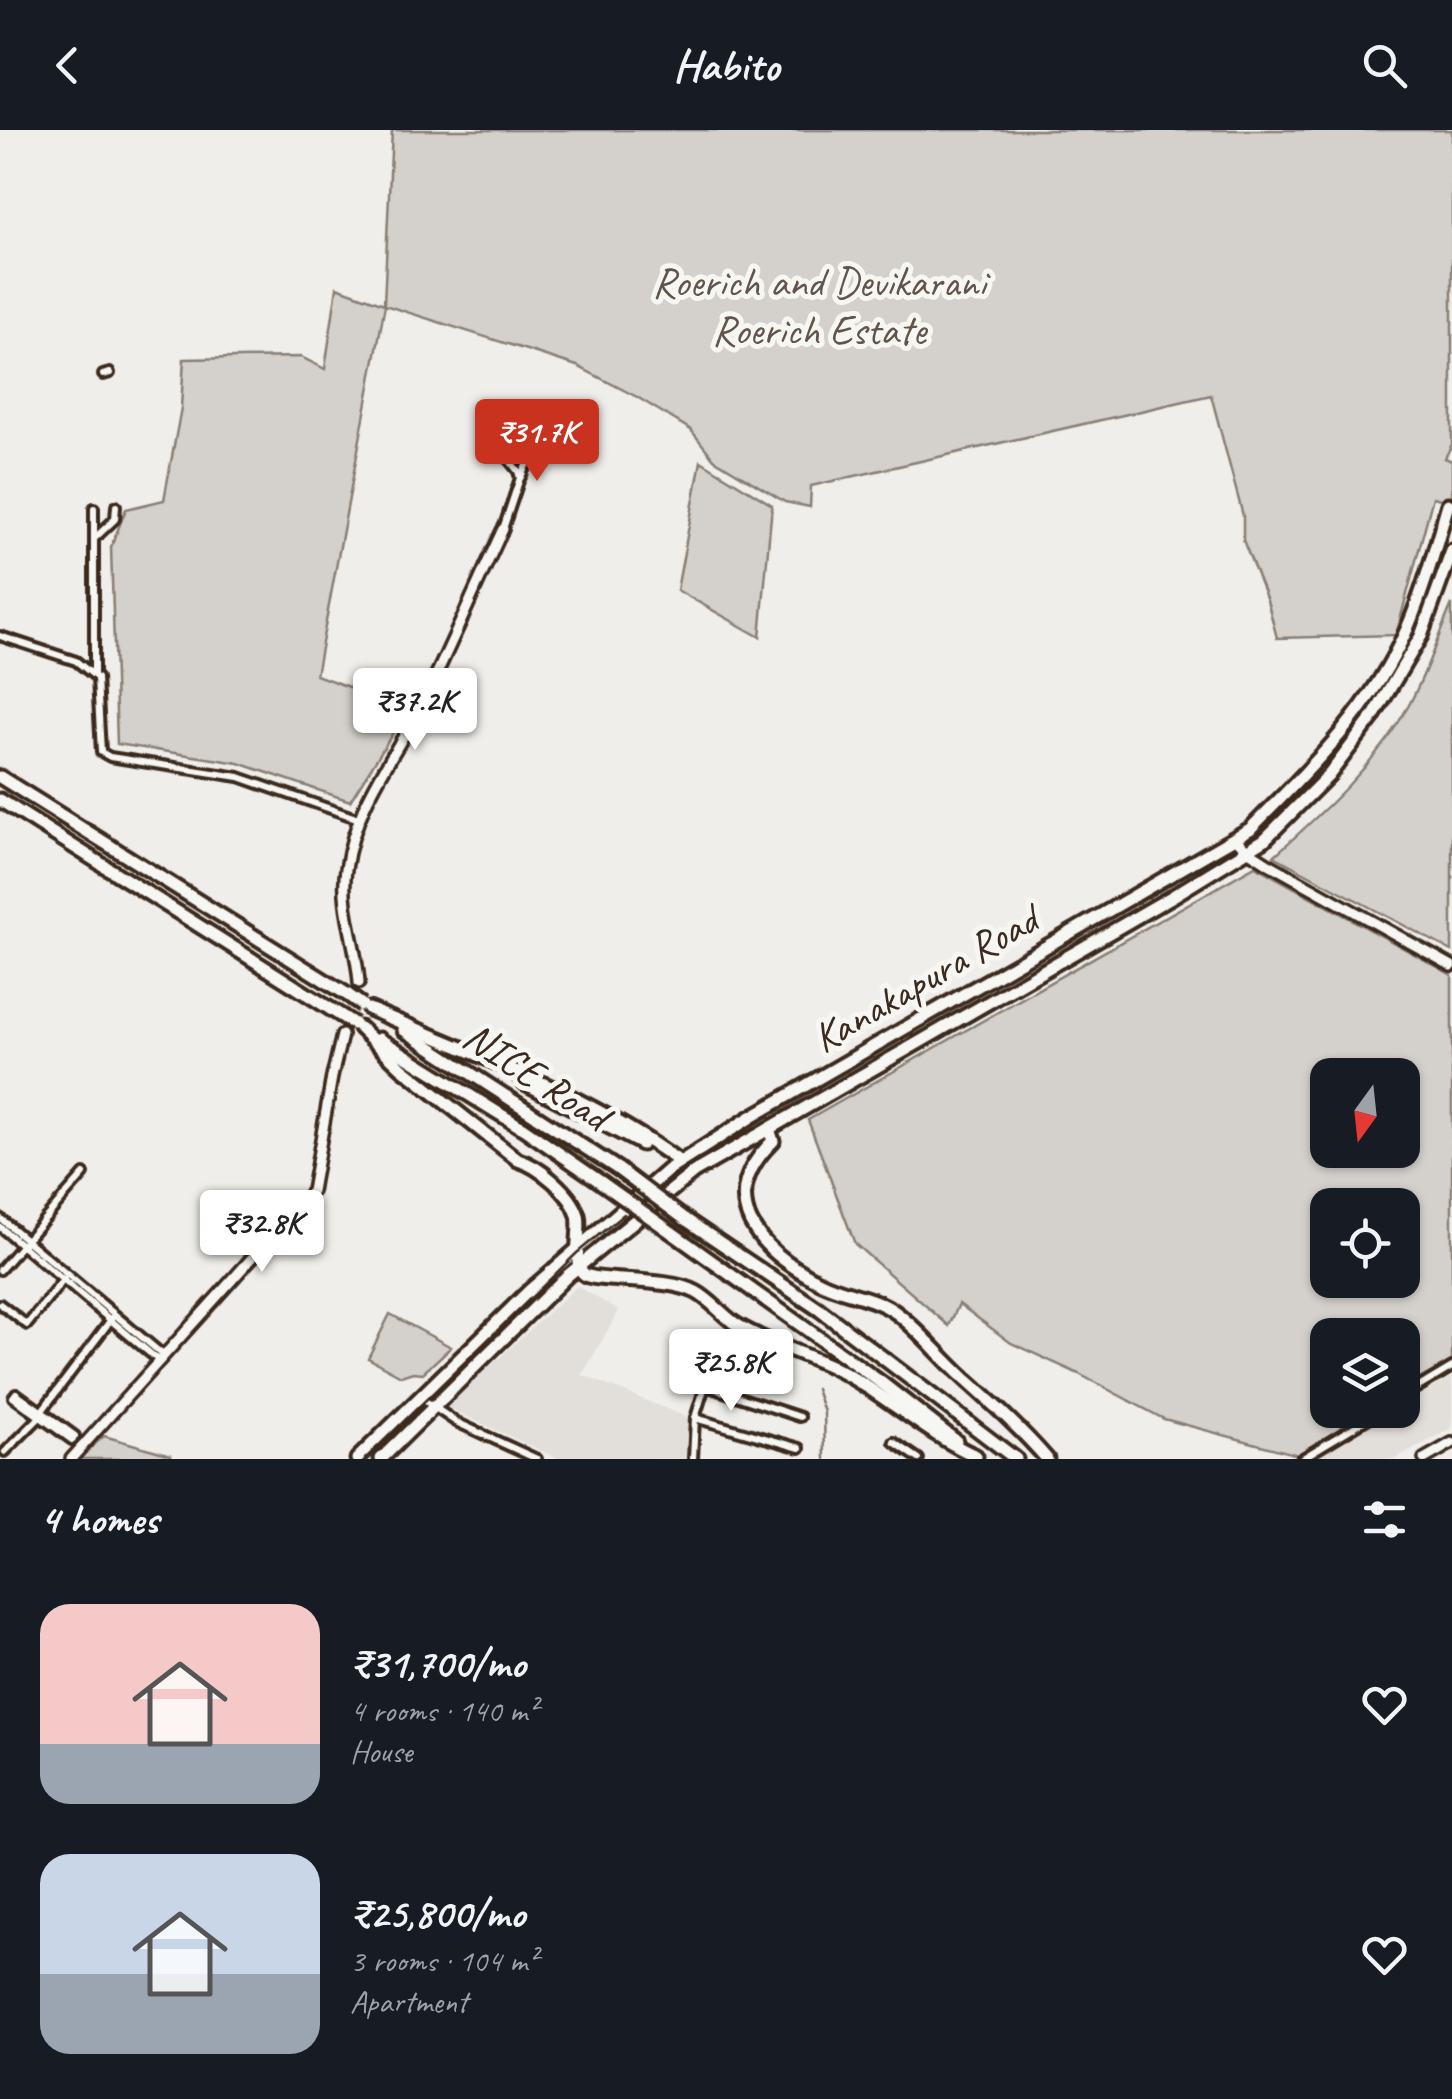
<!DOCTYPE html>
<meta charset="utf-8">
<style>
body{margin:0;font-family:Caveat,sans-serif;background:#20242c;color:#f1f3f6;height:100vh;display:flex;flex-direction:column;font-size:38px;white-space:nowrap}
*{box-sizing:border-box;margin:0}
p{font-size:32px;color:#9ea1a6}
.icon{flex:none;width:55px;height:55px;fill:none;stroke:currentColor;stroke-width:2;stroke-linecap:round;stroke-linejoin:round}
.map{position:relative;height:1329px;overflow:hidden}
.sheet{display:flex;flex-direction:column;background:#171b24;flex:1}
.sheet>*{flex:none}
.needle{width:65px;rotate:195deg}
.fabs{position:absolute;left:1310px;top:928px;display:grid;gap:20px}
.fabs a{display:grid;place-items:center;width:110px;height:110px;border-radius:20px;background:#171b24;box-shadow:0 2px 8px #0004;font-size:50px}
.price{position:absolute;translate:-50% -85px;padding:0 22px;border-radius:10px;background:#fff;color:#222;font-size:32px;line-height:65px;filter:drop-shadow(0 2px 5px #0008)}
.price::after{content:'';position:absolute;left:50%;top:60px;width:30px;height:22px;margin-left:-15px;background:inherit;clip-path:polygon(0 0,100% 0,50% 100%)}
.price.on{background:#c8321e;color:#fff}
ul{padding:0;list-style:none}
li{display:flex;align-items:center;gap:30px;height:250px;padding:0 40px}
li span{display:grid;place-items:center;flex:none;width:280px;height:200px;border-radius:30px;color:#555}
li>.icon{margin-inline-start:auto}
span .icon{width:120px;height:120px;fill:#fffc;stroke-width:1}
li b{font-size:42px}
h2{display:flex;justify-content:space-between;align-items:center;height:120px;padding:0 40px;font-size:42px}
header{display:flex;justify-content:space-between;align-items:center;height:130px;padding:0 40px;background:#171b24;font-size:45px;font-weight:700}
.map>svg:first-child{display:block}
</style>
<header><svg class="icon" aria-label="back" viewBox="0 0 24 24"><path d="M15 5l-7 7 7 7"/></svg>Habito<svg class="icon" aria-label="search" viewBox="0 0 24 24"><circle cx="10" cy="10" r="6"/><path d="M15 15l6 6"/></svg></header>
<div class="map">
<svg width="1452" height="1329" viewBox="0 0 1452 1329">
<rect width="100%" height="100%" fill="#efeeea"/>
<filter id="ink" filterUnits="userSpaceOnUse"><feTurbulence type="fractalNoise" baseFrequency=".01" numOctaves="2"/><feDisplacementMap in="SourceGraphic" scale="20" xChannelSelector="R" yChannelSelector="G"/><feConvolveMatrix kernelMatrix="1 2 1 2 8 2 1 2 1" color-interpolation-filters="sRGB"/></filter>
<g filter="url(#ink)">
<g fill="#e2dfdb">
<path d="M 577,1156 L 619,1181 L 582,1245 L 692,1289 L 691,1329 L 559,1329 L 446,1277 Z"/>
<path d="M 1452,1247 L 1452,1298 L 1395,1329 L 1309,1329 L 1394,1280 L 1402,1280 L 1403,1275 Z"/>
</g>
<g fill="#d4d1cc" stroke="#887e75" stroke-width="2.5" fill-rule="evenodd">
<path d="M 392,0 L 1452,0 L 1452,314 L 1445,328 L 1452,331 L 1452,372 L 1433,367 L 1396,505 L 1277,508 L 1267,470 L 1243,410 L 1243,386 L 1211,265 L 811,356 L 810,377 L 785,372 L 714,329 L 691,300 L 637,267 L 577,236 L 385,175 L 316,545 L 408,579 L 350,671 L 239,633 L 117,614 L 111,417 L 126,379 L 164,370 L 181,278 L 184,229 L 301,227 L 325,239 L 337,157 L 384,174 Z"/>
<path d="M 701,331 L 772,375 L 760,507 L 677,460 Z"/>
<path d="M 1452,474 L 1452,821 L 1274,726 C 1324,681 1376,634 1409,575 C 1427,542 1437,508 1452,474 Z"/>
<path d="M 1255,736 L 1452,845 L 1452,1231 L 1403,1258 L 1402,1205 L 1328,1205 L 1328,1280 L 1369,1280 L 1298,1325 L 1164,1289 L 1079,1244 L 1011,1213 L 959,1174 L 949,1196 L 855,1114 L 808,990 ZM 1328,945 L 1402,945 L 1402,1020 L 1328,1020 ZM 1328,1075 L 1402,1075 L 1402,1150 L 1328,1150 Z"/>
<path d="M 390,1184 L 451,1217 L 423,1243 L 413,1242 L 401,1246 L 368,1228 Z"/>
<path d="M 104,1306 L 171,1325 L 171,1329 L 78,1329 Z"/>
</g>
<g fill="none" stroke-linecap="round" stroke-linejoin="round">
<path stroke="#81766d" stroke-width="2.5" d="M 816,1259 L 824,1282 L 825,1329"/>
<path stroke="#cbc7c1" stroke-width="9" stroke-dasharray="9 4.5" stroke-linecap="butt" d="M 342,905 L 359,853"/>
<defs>
<g id="street">
<path d="M 103,245 L 110,243"/>
<path d="M 501,320 L 518,341 L 520,348 L 503,399"/>
<path d="M 521,347 L 532,322"/>
<path d="M 96,407 L 115,389 L 116,376"/>
<path d="M 0,506 L 76,531 L 97,548 L 101,622 L 110,627 L 239,647 L 359,689"/>
<path d="M 94,543 L 94,378"/>
<path d="M 0,1088 L 163,1225"/>
<path d="M 0,1097 L 158,1230"/>
<path d="M 0,1140 L 84,1044"/>
<path d="M 0,1174 L 27,1195 L 64,1149"/>
<path d="M 16,1263 L 75,1306 L 72,1310 L 13,1267 Z"/>
<path d="M 1402,1267 L 1452,1237"/>
<path d="M 421,1268 L 456,1292 L 537,1329"/>
<path d="M 41,1282 L 113,1187"/>
<path d="M 695,1288 L 800,1318"/>
<path d="M 894,1312 L 919,1329"/>
<path d="M 5,1322 L 43,1284"/>
<path d="M 693,1329 L 695,1288 L 704,1259 L 709,1257 L 800,1287"/>
<path d="M 1301,1329 L 1382,1280"/>
</g>
<g id="secondary">
<path d="M 1235,708 L 1247,720 L 1269,734 L 1452,836"/>
<path d="M 359,853 C 357,816 340,776 346,739 C 355,672 397,624 426,566 C 453,511 477,454 503,399"/>
<path d="M 71,1329 L 312,1061 L 332,947 L 342,905"/>
<path d="M 1424,1329 L 1452,1313"/>
</g>
<g id="highway">
<path d="M 0,647 L 348,865"/>
<path d="M 0,670 L 340,885"/>
<path d="M 369,879 C 476,925 587,964 680,1032"/>
<path d="M 360,898 L 402,938 L 518,1030 C 539,1036 571,1063 578,1085 C 582,1101 571,1133 584,1144 C 595,1153 668,1147 696,1162 C 711,1170 722,1185 737,1195 C 767,1213 803,1223 834,1238 C 885,1263 924,1303 976,1326"/>
<path d="M 404,900 L 618,1039"/>
<path d="M 379,909 L 524,999 L 602,1053"/>
<path d="M 516,943 L 525,953 L 642,1014"/>
<path d="M 769,999 L 773,1011 C 712,1070 759,1121 820,1152 C 845,1165 875,1166 898,1184 C 922,1203 942,1228 964,1248 C 994,1275 1021,1299 1047,1329"/>
<path d="M 685,1089 L 820,1180 L 1016,1329"/>
<path d="M 671,1102 L 883,1254 L 956,1311"/>
<path d="M 357,1329 L 529,1161 L 668,1040 L 751,987 L 1250,699 C 1310,639 1372,579 1407,499 C 1424,459 1436,416 1448,374"/>
<path d="M 381,1329 L 567,1146 L 694,1042 L 1173,766 L 1264,710 L 1329,645 L 1373,587 L 1421,506 L 1452,421"/>
</g>
</defs>
<use href="#street" stroke="#3b2a1e" stroke-width="14"/>
<use href="#secondary" stroke="#3b2a1e" stroke-width="16"/>
<use href="#highway" stroke="#3b2a1e" stroke-width="19"/>
<use href="#street" stroke="#f6f6f2" stroke-width="6"/>
<use href="#secondary" stroke="#f6f6f2" stroke-width="9"/>
<use href="#highway" stroke="#f6f6f2" stroke-width="11"/>
<path stroke="#3b2a1e" stroke-width="2.5" d="M 365,1329 L 577,1123 L 624,1084"/>
<defs>
<g id="highway-bridge">
<path d="M 348,865 L 362,875"/>
<path d="M 340,885 L 354,894"/>
<path d="M 618,1039 L 685,1089"/>
<path d="M 602,1053 L 671,1102"/>
</g>
</defs>
<use href="#highway-bridge" stroke="#3b2a1e" stroke-width="19" stroke-linecap="butt"/>
<use href="#highway-bridge" stroke="#f6f6f2" stroke-width="11"/>
</g>
</g>
<g text-anchor="middle" dominant-baseline="central" stroke-width="10" stroke-linejoin="round" paint-order="stroke">
<g font-size="42" fill="#61544a" stroke="#f6f6f2">
<text x="819" y="152">Roerich and Devikarani<tspan x="819" dy="48">Roerich Estate</tspan></text>
</g>
<g font-size="42" fill="#3b2a1e" stroke="#f6f6f2">
<text transform="translate(925 849) rotate(-30)">Kanakapura Road</text>
<text transform="translate(536 946) rotate(33)">NICE Road</text>
</g>
</g>
</svg>
<div class="fabs">
<a><svg class="needle" viewBox="-14 -14 28 28"><path d="M0-13l5 13h-10z" fill="#e53935"/><path d="M0 13l5-13h-10z" fill="#9ea1a6"/></svg></a>
<a><svg class="icon" aria-label="locate" viewBox="0 0 24 24"><circle cx="12" cy="12" r="6"/><path d="M12 2v4M12 18v4M2 12h4M18 12h4"/></svg></a>
<a><svg class="icon" aria-label="layers" viewBox="0 0 24 24"><path d="M12 4l9 5-9 5-9-5zM3 14l9 5 9-5"/></svg></a>
</div>
<b class="price on" style="left:537px;top:354px">₹31.7K</b>
<b class="price" style="left:415px;top:623px">₹37.2K</b>
<b class="price" style="left:262px;top:1145px">₹32.8K</b>
<b class="price" style="left:731px;top:1284px">₹25.8K</b>
</div>
<section class="sheet">
<h2>4 homes<svg class="icon" aria-label="filters" viewBox="0 0 24 24"><path d="M4 7h16M4 17h16"/><circle cx="9" cy="7" r="2"/><circle cx="15" cy="17" r="2"/></svg></h2>
<ul>
<li><span style="background:linear-gradient(#f6c9c9 70%,#9aa5b1 0)"><svg class="icon" aria-label="home" viewBox="0 0 24 24"><path d="M3 11l9-7 9 7M6 9v11h12V9"/></svg></span><div><b>₹31,700/mo</b><p>4 rooms · 140 m²</p><p>House</p></div><svg class="icon" aria-label="heart" viewBox="0 0 24 24"><path d="M12 20l-8-8c-3-5 5-10 8-4 3-6 11-1 8 4z"/></svg></li>
<li><span style="background:linear-gradient(#c9d6e8 60%,#9aa5b1 0)"><svg class="icon" aria-label="home" viewBox="0 0 24 24"><path d="M3 11l9-7 9 7M6 9v11h12V9"/></svg></span><div><b>₹25,800/mo</b><p>3 rooms · 104 m²</p><p>Apartment</p></div><svg class="icon" aria-label="heart" viewBox="0 0 24 24"><path d="M12 20l-8-8c-3-5 5-10 8-4 3-6 11-1 8 4z"/></svg></li>
</ul>
</section>
